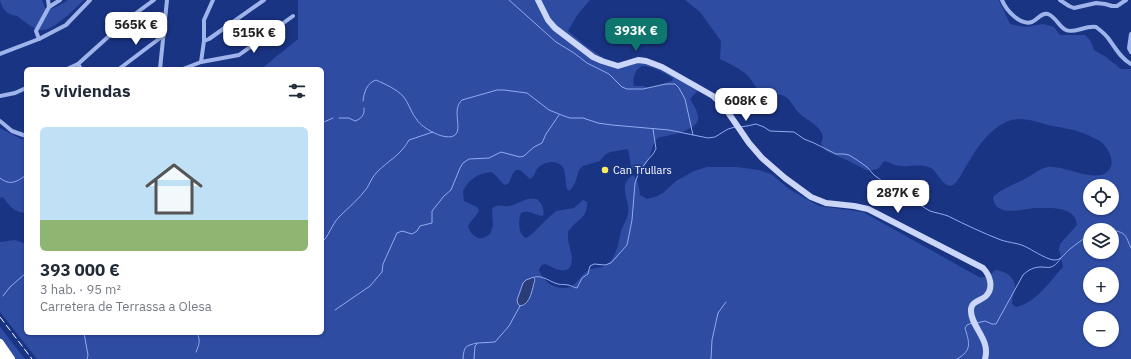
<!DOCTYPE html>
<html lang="es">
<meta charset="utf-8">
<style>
body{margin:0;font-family:"IBM Plex Sans",sans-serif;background:#f2f2f3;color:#1f2937;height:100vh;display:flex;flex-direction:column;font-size:15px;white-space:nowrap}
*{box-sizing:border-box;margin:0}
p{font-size:13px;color:#747a83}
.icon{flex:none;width:22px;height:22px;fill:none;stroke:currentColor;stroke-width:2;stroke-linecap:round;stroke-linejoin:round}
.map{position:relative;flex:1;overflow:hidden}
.panel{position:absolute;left:24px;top:67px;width:300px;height:268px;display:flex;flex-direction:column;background:#fff;border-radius:6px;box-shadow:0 1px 3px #0004}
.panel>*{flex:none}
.fabs{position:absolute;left:1083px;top:179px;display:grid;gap:8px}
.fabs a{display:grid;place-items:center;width:36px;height:36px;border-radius:50%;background:#fff;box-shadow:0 1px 3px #0004;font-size:20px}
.price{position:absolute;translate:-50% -34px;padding:0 9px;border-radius:8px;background:#fff;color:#222;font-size:13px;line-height:26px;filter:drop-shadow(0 1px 2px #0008)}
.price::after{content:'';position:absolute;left:50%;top:24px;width:12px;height:9px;margin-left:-6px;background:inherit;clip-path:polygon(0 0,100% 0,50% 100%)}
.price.on{background:#0f766e;color:#fff}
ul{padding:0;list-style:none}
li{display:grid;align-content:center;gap:8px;height:212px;padding:0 16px}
li span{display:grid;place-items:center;height:124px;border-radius:6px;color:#555}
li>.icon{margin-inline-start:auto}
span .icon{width:72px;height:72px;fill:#fffc;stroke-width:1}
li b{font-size:17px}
h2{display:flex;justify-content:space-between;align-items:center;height:48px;padding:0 16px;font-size:17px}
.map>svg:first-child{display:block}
</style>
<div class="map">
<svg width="1131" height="359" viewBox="0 0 1131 359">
<rect width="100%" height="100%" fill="#1a3484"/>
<g fill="#2d4ca2" fill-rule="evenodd">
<path d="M 0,0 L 42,0 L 45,8 L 49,10 L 60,5 L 68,0 L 84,0 C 75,8 53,32 41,30 C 32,29 24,21 17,16 C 14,15 11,15 8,13 C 4,11 1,4 0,0 Z"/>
<path d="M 298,0 L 590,0 L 578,14 L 568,31 L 586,46 L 611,63 L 620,63 L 637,57 L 642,57 L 655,61 L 702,86 L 690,99 C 693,104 697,110 698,116 C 701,128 677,134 667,136 C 663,137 659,136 656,140 C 649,150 652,170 633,169 L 631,166 L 628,149 L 610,152 L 606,154 L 600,161 L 583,166 L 579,170 L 575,183 L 570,191 L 567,189 C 564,176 568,162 551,162 C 546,163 542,164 539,167 C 534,171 536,176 530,179 L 520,170 L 516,170 L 513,173 L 509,183 L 505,185 C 499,181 497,175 491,172 C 478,173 468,180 463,191 L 464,201 L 477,207 L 479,211 C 476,217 471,220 468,226 C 472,238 480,242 490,234 L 493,226 L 492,209 C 497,203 502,207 508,206 C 519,205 525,196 537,199 C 542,204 545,209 543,216 C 534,215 530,209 521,213 C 518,221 518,234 526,238 L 533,233 L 547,219 L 556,211 L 574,208 L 583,200 L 587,202 C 588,219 576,219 568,232 C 568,238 568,243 570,248 C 570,252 572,254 572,258 C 572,277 556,270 546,264 L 542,265 L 539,269 C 541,277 548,285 557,287 C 574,292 577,279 587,271 C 592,267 599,269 604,266 C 618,258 618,242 622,228 C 624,224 627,219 628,214 C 631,200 616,186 633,175 C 639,181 639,188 640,195 L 647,199 L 655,197 L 663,193 L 676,181 L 694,171 L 707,167 L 737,167 L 759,170 L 771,174 L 789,189 L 819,206 L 863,212 L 979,277 C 987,279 990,275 995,270 C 1005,271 1015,276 1015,288 C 1014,293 1012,298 1012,304 L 1016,307 C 1036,303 1050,281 1063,267 L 1059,249 L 1060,244 L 1077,225 C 1076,218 1073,214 1067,211 C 1057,207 1046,208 1035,208 C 1023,209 994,218 993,197 C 1004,187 1017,184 1030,176 C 1035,173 1041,168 1048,167 C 1063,165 1094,183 1107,172 C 1118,164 1107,144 1098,140 C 1095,139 1092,137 1090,136 C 1078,130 1064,128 1052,126 C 1041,123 1031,119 1019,119 C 997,120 980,143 970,160 C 967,164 957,184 953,185 C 943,189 938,172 931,168 C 921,163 911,167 901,166 C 895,166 890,162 884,161 L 879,168 L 875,170 L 866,170 L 851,162 L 826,151 L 821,144 C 822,140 824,136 821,132 C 817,124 807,120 800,114 C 794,109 792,100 784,96 C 777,93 768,96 760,91 C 754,87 752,79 747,75 C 741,69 728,63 720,59 L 721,41 L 700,12 L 685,0 L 999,0 L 1010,24 L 1025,27 L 1043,24 L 1054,27 L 1060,35 L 1085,35 L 1090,40 L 1094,50 L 1106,57 L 1121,69 L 1131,69 L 1131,359 L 37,359 L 0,312 L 0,242 L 15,240 L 26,244 L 26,333 L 322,333 L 322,69 L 261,69 L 298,39 ZM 642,66 C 652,65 664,73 673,78 L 672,81 L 648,88 L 644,86 L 634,86 C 632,79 635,69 642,66 ZM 1090,186 L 1112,186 L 1112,208 L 1090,208 ZM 1090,230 L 1112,230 L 1112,252 L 1090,252 ZM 1090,274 L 1112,274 L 1112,296 L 1090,296 ZM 534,277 L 536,279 L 528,302 L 526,304 L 521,307 C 520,294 518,280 534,277 ZM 1090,318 L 1112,318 L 1112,340 L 1090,340 Z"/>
<path d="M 0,128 L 21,139 L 26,139 L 26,213 C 12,211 11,207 3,197 L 0,198 Z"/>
<path d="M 0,327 L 25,359 L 0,359 Z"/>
</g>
<path fill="#2a3d79" stroke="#92abee" d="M 534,277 L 535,280 C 532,288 531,305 520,306 L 518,304 L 517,300 L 523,283 L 526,280 Z"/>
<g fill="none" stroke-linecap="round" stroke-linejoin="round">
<g stroke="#92abee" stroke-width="1">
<path d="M 509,0 L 556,42 L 574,53 L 587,63 L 609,74 L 622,87 L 627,89 L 643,89 L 666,84 L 675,84 L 679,88 L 685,99 L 693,135"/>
<path d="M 363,101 C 364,92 367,83 376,80 C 385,84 396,89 403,96 C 409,103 411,113 417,120 C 422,128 446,142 455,135 C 463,128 451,110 462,100 L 497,90 L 504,90 L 527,93 L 549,110 L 564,116 L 570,118 L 583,118 L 598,123 L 612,125 L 669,130 L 708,138 L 715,137 L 728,129 L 735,127"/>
<path d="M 339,118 L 349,118 L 355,121 C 361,119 365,115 364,108"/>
<path d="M 322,123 L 333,118"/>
<path d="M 740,127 L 747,126 L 756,124 L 764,127 L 770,131 L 794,132 L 804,139 L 814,143 L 836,154 L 844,154 L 849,155 L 857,160 L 867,167 L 874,175 L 893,189 L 930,211 C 936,213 943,214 948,216 C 966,225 983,233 1001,240 C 1010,243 1020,243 1028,248 C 1034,251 1049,261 1056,260 C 1062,259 1065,253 1070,249 C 1076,244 1083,239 1090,235"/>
<path d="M 0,178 C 10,186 17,182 26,175"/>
<path d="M 1097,230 L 1100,227 L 1104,227 L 1110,230"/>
<path d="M 1112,230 C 1127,233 1125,235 1131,248"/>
<path d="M 322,242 C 328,238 332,224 339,217 C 349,207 359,199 367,188 C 370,183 372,177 377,172 C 389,160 400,156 409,140 L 433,132"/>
<path d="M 535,277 C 543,275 550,282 558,284 C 561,285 564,284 568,285 C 571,285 574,288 577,288 L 582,278 L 588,274 L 590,266 L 594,264 L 605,265 L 611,263 L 627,245 L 632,220 L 635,183 L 639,172 L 647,161 L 653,154 L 656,149 L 653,129"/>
<path d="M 3,296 L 10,287 L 26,273"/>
<path d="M 335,310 L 370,286 L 382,272 L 383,264 L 397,233 L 402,231 L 412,234 L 417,231 L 420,226 L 432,223 L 432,211 L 444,196 L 451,190 L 460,168 L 463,163 L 469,159 L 489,158 L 501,152 L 520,157 L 524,156 L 534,147 L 542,143 L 546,134 L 559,115"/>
<path d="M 977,323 L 985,321 L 992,324 L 996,324 L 1023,275 C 1028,270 1034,267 1041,267 C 1045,267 1048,268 1051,267 C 1055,266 1059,261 1061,258"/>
<path d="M 84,333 L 88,355 L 87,359"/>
<path d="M 196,352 C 199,345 201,340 197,333"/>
<path d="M 463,359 C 464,346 465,346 477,343"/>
<path d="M 474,359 L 475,346 L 478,343 L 495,342 L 509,326 L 520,306"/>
<path d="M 711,359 L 712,340 L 718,313 L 726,302"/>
<path d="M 957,359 C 973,350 969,342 965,328 L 967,325 L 972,323"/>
</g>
<g stroke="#9fb4eb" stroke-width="4">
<path d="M 1002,0 C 1006,10 1020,26 1032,22 C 1037,20 1042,12 1048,14 C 1056,17 1059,27 1066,30 C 1074,34 1086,25 1096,27 C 1100,30 1105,34 1108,38 C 1115,47 1120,58 1131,64"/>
<path d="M 1060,0 L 1069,6 L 1074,8 L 1096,3 L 1105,4 L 1112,6 L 1117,6 L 1126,0"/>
<path d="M 49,7 L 60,0"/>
<path d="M 1131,34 L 1129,48 L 1131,52"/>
<path d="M 39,39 L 36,31 L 49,7 L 48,0"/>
<path d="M 204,41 L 209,39 L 264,0"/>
<path d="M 0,54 L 39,39 L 66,25 L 90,0"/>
<path d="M 201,62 L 204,41 L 204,20 L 213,0"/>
<path d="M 78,64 L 81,69"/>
<path d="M 67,69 L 78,64 L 128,19 L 154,0"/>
<path d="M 119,69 L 164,35"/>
<path d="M 160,69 L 167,0"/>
<path d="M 183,69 L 201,62 L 239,55 L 293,16"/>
<path d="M 0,96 L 15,93 L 26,88"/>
<path d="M 0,121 L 12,131 L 26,136"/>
</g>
<path stroke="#cbd6f8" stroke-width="6" d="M 538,0 L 548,20 L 555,28 L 593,57 L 602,61 L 618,66 L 638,60 L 646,61 L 662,67 L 713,96 L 725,108 L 749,143 L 762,158 L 785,178 L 811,197 L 826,203 L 854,206 L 868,209 L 983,268 C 990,275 994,288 986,296 C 981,301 971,301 971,310 C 970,326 991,339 985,359"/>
<g stroke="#fff" stroke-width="8">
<path d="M 0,343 L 11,359"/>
<path d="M 0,354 L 3,359"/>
</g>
<path stroke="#fff" stroke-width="1" stroke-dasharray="7 3" stroke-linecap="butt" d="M 0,317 L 32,359"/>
</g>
<circle fill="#feed5b" stroke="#1a3484" stroke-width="1.5" cx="605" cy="170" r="4"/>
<g text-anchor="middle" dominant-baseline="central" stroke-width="3" stroke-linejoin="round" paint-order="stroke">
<g font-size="11" fill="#fff" stroke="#1a3484" text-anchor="start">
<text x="613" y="170">Can Trullars</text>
</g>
</g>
</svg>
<div class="fabs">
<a><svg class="icon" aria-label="locate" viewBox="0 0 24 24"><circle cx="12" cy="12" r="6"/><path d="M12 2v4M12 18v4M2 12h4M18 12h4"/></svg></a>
<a><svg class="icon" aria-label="layers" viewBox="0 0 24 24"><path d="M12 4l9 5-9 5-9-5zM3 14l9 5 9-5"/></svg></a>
<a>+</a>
<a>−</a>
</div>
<b class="price" style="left:136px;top:46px">565K €</b>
<b class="price on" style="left:636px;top:52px">393K €</b>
<b class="price" style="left:254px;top:54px">515K €</b>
<b class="price" style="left:746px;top:122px">608K €</b>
<b class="price" style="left:898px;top:214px">287K €</b>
<section class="panel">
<h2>5 viviendas<svg class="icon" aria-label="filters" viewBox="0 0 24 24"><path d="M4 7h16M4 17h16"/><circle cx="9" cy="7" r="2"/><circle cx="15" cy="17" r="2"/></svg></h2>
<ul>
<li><span style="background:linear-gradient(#bfe0f5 75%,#8fb573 0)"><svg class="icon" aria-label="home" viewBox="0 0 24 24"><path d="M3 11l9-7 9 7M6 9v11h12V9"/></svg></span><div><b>393 000 €</b><p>3 hab. · 95 m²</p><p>Carretera de Terrassa a Olesa</p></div></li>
</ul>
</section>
</div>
